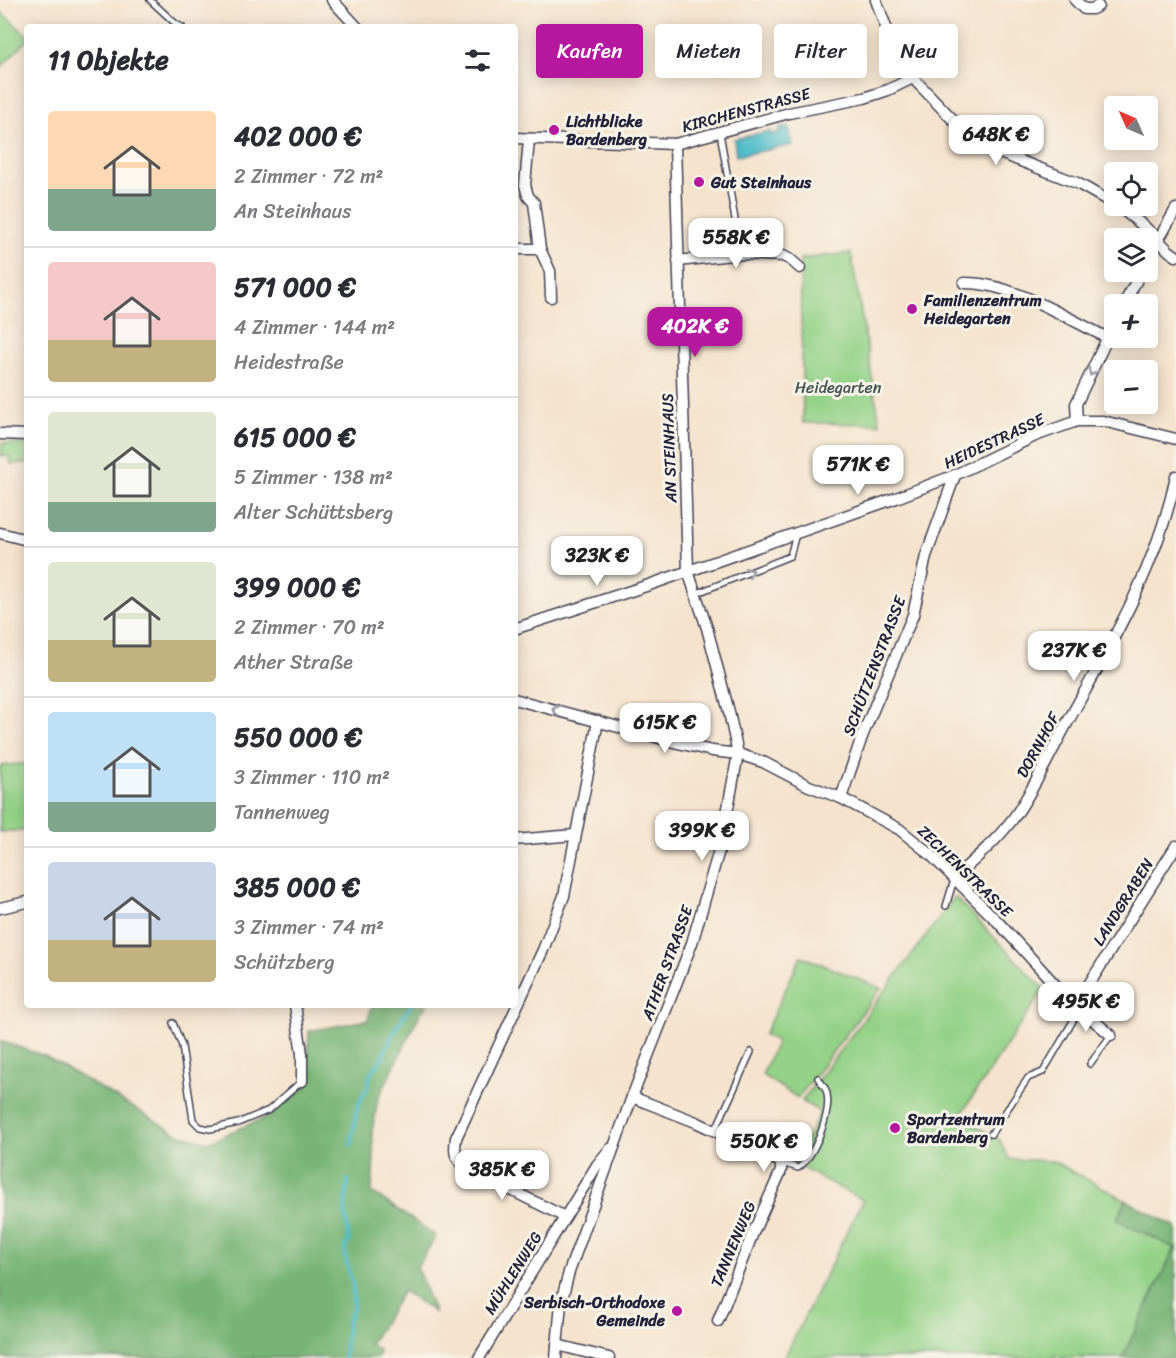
<!DOCTYPE html>
<html lang="de">
<meta charset="utf-8">
<style>
body{margin:0;font-family:Sriracha,sans-serif;background:#f2f2f3;color:#2b2b33;height:100vh;display:flex;flex-direction:column;font-size:22px;white-space:nowrap}
*{box-sizing:border-box;margin:0}
p{font-size:20px;color:#7c7c81}
.icon{flex:none;width:33px;height:33px;fill:none;stroke:currentColor;stroke-width:2;stroke-linecap:round;stroke-linejoin:round}
.map{position:relative;flex:1;overflow:hidden}
.sheet{position:absolute;left:24px;top:24px;width:494px;height:984px;display:flex;flex-direction:column;background:#fff;border-radius:6px;box-shadow:0 3px 15px #0003}
.sheet>*{flex:none}
.banner{position:absolute;left:536px;top:24px;width:550px;height:54px;display:flex;gap:12px}
.needle{width:39px;rotate:315deg}
.buttons{position:absolute;left:1104px;top:96px;display:grid;gap:12px}
.buttons a{display:grid;place-items:center;width:54px;height:54px;border-radius:6px;background:#fff;box-shadow:0 3px 15px #0003;font-size:30px}
.price{position:absolute;translate:-50% -51px;padding:0 14px;border-radius:12px;background:#fff;color:#222;font-size:20px;line-height:39px;filter:drop-shadow(0 2px 3px #0008)}
.price::after{content:'';position:absolute;left:50%;top:36px;width:18px;height:14px;margin-left:-9px;background:inherit;clip-path:polygon(0 0,100% 0,50% 100%)}
.price.selected{background:#b5179e;color:#fff}
ul{padding:0;list-style:none}
li{display:flex;align-items:center;gap:18px;height:150px;padding:0 24px}
li+li{border-top:2px solid #e1e1e2}
li span{display:grid;place-items:center;flex:none;width:168px;height:120px;border-radius:6px;color:#555}
li>.icon{margin-inline-start:auto}
span .icon{width:72px;height:72px;fill:#fffc;stroke-width:1}
li b{font-size:26px}
h2{display:flex;justify-content:space-between;align-items:center;height:72px;padding:0 24px;font-size:26px}
.tag{padding:0 21px;border-radius:6px;background:#fff;box-shadow:0 3px 15px #0003;font-size:21px;line-height:54px}
.tag.selected{background:#b5179e;color:#fff}
.map>svg:first-child{display:block}
</style>
<div class="map">
<svg width="1176" height="1358" viewBox="0 0 1176 1358">
<rect width="100%" height="100%" fill="#f7f3e8"/>
<filter id="ink" filterUnits="userSpaceOnUse"><feTurbulence type="fractalNoise" baseFrequency=".0167" numOctaves="2"/><feDisplacementMap in="SourceGraphic" scale="12" xChannelSelector="R" yChannelSelector="G"/><feConvolveMatrix kernelMatrix="1 2 1 2 8 2 1 2 1" color-interpolation-filters="sRGB"/></filter>
<filter id="wash" filterUnits="userSpaceOnUse"><feTurbulence type="fractalNoise" baseFrequency=".008" numOctaves="4" result="noise"/><feDisplacementMap in="SourceGraphic" scale="24" xChannelSelector="R" yChannelSelector="G"/><feGaussianBlur stdDeviation="1.35" result="paint"/><feColorMatrix in="noise" values="0 0 0 0 0 0 0 0 0 0 0 0 0 0 0 0 0 1.4 0 .05"/><feComposite in="paint" operator="in"/></filter>
<g filter="url(#wash)">
<rect width="100%" height="100%" fill="#f5e3cd"/>
<g fill="#94d288" stroke="#5b7a62" stroke-width="1.5">
<path d="M 0,11 L 27,35 L 27,40 L 0,68 Z"/>
<path d="M 851,253 L 880,424 L 803,423 L 800,259 Z"/>
<path d="M 2,443 L 27,444 L 27,463 L 11,464 L 9,456 L 1,456 Z"/>
<path d="M 27,763 L 27,830 L 0,832 L 0,766 Z"/>
<path d="M 955,897 L 1044,989 L 959,1117 L 999,1139 L 1009,1159 L 1053,1161 L 1126,1200 L 1117,1220 L 1175,1248 L 1122,1358 L 1061,1358 L 1055,1355 L 1054,1358 L 784,1358 L 863,1200 L 794,1164 L 820,1112 L 802,1101 Z"/>
<path d="M 801,956 L 881,988 L 798,1098 L 762,1075 L 777,1041 L 764,1035 Z"/>
</g>
<g fill="#77b474" stroke="#4c6b58" stroke-width="1.5">
<path d="M 372,1005 L 428,1005 L 421,1012 L 378,1099 L 372,1131 L 374,1156 L 372,1192 L 436,1236 L 417,1268 L 434,1312 L 403,1291 L 370,1344 L 379,1350 L 378,1358 L 0,1358 L 0,1041 L 45,1056 L 178,1134 L 208,1142 L 271,1115 L 300,1088 L 306,1088 L 309,1031 L 368,1020 Z"/>
<path d="M 1126,1200 L 1176,1227 L 1176,1358 L 1122,1358 L 1175,1248 L 1117,1220 Z"/>
</g>
<path fill="#4ebcc7" stroke="#386f81" stroke-width="1.5" d="M 788,126 L 793,145 L 736,156 L 734,139 L 770,131 L 771,135 L 780,132 L 779,128 Z"/>
<g fill="none" stroke-linecap="round" stroke-linejoin="round">
<g stroke="#4ebcc7" stroke-width="4">
<path d="M 351,1145 L 357,1108 L 368,1086 L 370,1074 L 378,1065 L 395,1030 L 411,1005"/>
<path d="M 344,1358 L 347,1323 L 353,1308 L 353,1286 L 345,1257 L 345,1247 L 349,1241 L 345,1205 L 348,1180"/>
</g>
</g>
</g>
<g filter="url(#ink)">
<g fill="none" stroke-linecap="round" stroke-linejoin="round">
<defs>
<g id="service">
<path d="M 150,0 L 176,24 L 182,27"/>
<path d="M 720,133 L 741,254"/>
<path d="M 695,594 L 790,556 L 796,534"/>
<path d="M 946,906 L 954,880"/>
<path d="M 173,1023 L 182,1046 L 193,1120 L 200,1127 L 210,1129 L 238,1123 L 269,1110 L 302,1081"/>
<path d="M 1090,1064 L 1111,1035"/>
<path d="M 715,1131 L 751,1052"/>
<path d="M 991,1134 L 1028,1078 L 1043,1072 L 1080,1009"/>
<path d="M 782,1163 L 798,1168 C 815,1156 833,1110 826,1090 C 824,1086 820,1081 818,1078"/>
</g>
<g id="minor">
<path d="M 332,0 L 357,27"/>
<path d="M 876,0 L 890,38 L 913,78 L 958,125 L 975,140 L 1000,153 L 1077,183 L 1114,204"/>
<path d="M 1075,0 L 1084,9 L 1092,9 L 1098,6"/>
<path d="M 514,138 L 675,144 L 789,113 L 864,98 L 888,90 L 913,78"/>
<path d="M 529,139 L 525,185 L 528,196 L 534,203 L 540,249 L 550,271 L 551,297"/>
<path d="M 1118,206 L 1145,227 L 1169,251 L 1176,256"/>
<path d="M 514,249 L 540,249"/>
<path d="M 1148,258 L 1176,209"/>
<path d="M 678,261 L 741,254 L 783,256 L 791,260 L 800,268"/>
<path d="M 964,283 C 1011,282 1066,318 1108,338"/>
<path d="M 1124,304 L 1141,272"/>
<path d="M 1077,421 L 1076,404 L 1114,324"/>
<path d="M 0,434 L 27,435"/>
<path d="M 0,533 L 27,540"/>
<path d="M 514,629 L 649,585 L 896,498 L 955,475 L 1035,436 L 1077,421 L 1103,421 L 1176,439"/>
<path d="M 514,699 L 678,743 L 712,751 L 738,754 L 763,762 L 809,786 L 841,798 L 899,829 L 930,854 L 998,922 L 1059,989 L 1080,1009 L 1111,1035"/>
<path d="M 841,798 L 863,734 L 913,615 L 926,556 L 955,475"/>
<path d="M 514,840 L 575,835"/>
<path d="M 954,878 C 976,858 1001,837 1017,813 C 1036,785 1050,754 1066,725 C 1110,646 1158,565 1176,476"/>
<path d="M 0,908 L 27,902"/>
<path d="M 295,1005 L 302,1054 L 302,1081"/>
<path d="M 1076,1005 L 1176,846"/>
<path d="M 632,1097 L 696,1122 L 781,1162 L 781,1171 L 753,1233 L 718,1321"/>
<path d="M 565,1217 L 465,1167 C 454,1158 454,1151 456,1138 L 543,950 L 564,896 L 598,721"/>
<path d="M 557,1345 L 609,1358"/>
<path d="M 479,1358 L 597,1165 L 610,1149"/>
<path d="M 556,1358 L 561,1303 L 569,1272 L 632,1097 L 692,943 L 722,840 L 738,754 L 729,712 L 707,628 L 688,571 L 675,144"/>
</g>
</defs>
<use href="#service" stroke="#423f51" stroke-width="8"/>
<use href="#minor" stroke="#423f51" stroke-width="13"/>
<use href="#service" stroke="#fff" stroke-width="5"/>
<use href="#minor" stroke="#fff" stroke-width="10"/>
</g>
<defs><path id="oneway-chevron" d="M-2-3.5L2.5 0L-2 3.5" fill="none" stroke-width="1.6" stroke-linecap="round" stroke-linejoin="round" transform="scale(1.5)"/></defs>
<g stroke="#9c9ca7">
<use href="#oneway-chevron" transform="translate(1092 372) rotate(115)"/>
<use href="#oneway-chevron" transform="translate(750 572) rotate(-22)"/>
<use href="#oneway-chevron" transform="translate(556 710) rotate(-166)"/>
</g>
</g>
<g fill="#b5179e" stroke="#f7f3e8" stroke-width="2">
<circle cx="554" cy="130" r="6"/>
<circle cx="699" cy="182" r="6"/>
<circle cx="912" cy="309" r="6"/>
<circle cx="895" cy="1128" r="6"/>
<circle cx="677" cy="1311" r="6"/>
</g>
<g text-anchor="middle" dominant-baseline="central" stroke-width="6" stroke-linejoin="round" paint-order="stroke">
<g font-size="16" fill="#22223b" stroke="#f7f3e8">
<text transform="translate(746 110) rotate(-15)">KIRCHENSTRASSE</text>
<text transform="translate(994 441) rotate(-25)">HEIDESTRASSE</text>
<text transform="translate(669 448) rotate(-92)">AN STEINHAUS</text>
<text transform="translate(874 666) rotate(-69)">SCHÜTZENSTRASSE</text>
<text transform="translate(1038 745) rotate(-61)">DORNHOF</text>
<text transform="translate(965 871) rotate(44)">ZECHENSTRASSE</text>
<text transform="translate(1123 902) rotate(-58)">LANDGRABEN</text>
<text transform="translate(667 963) rotate(-70)">ATHER STRASSE</text>
<text transform="translate(733 1244) rotate(-67)">TANNENWEG</text>
<text transform="translate(513 1273) rotate(-58)">MÜHLENWEG</text>
</g>
<g font-size="16" font-weight="bold" fill="#22223b" stroke="#f7f3e8" text-anchor="start">
<text x="566" y="121">Lichtblicke<tspan x="566" dy="18">Bardenberg</tspan></text>
<text x="711" y="182">Gut Steinhaus</text>
<text x="924" y="300">Familienzentrum<tspan x="924" dy="18">Heidegarten</tspan></text>
<text x="907" y="1119">Sportzentrum<tspan x="907" dy="18">Bardenberg</tspan></text>
<text x="665" y="1302" text-anchor="end">Serbisch-Orthodoxe<tspan x="665" dy="18">Gemeinde</tspan></text>
</g>
<g font-size="16" fill="#445752" stroke="#f7f3e8">
<text x="838" y="387">Heidegarten</text>
</g>
</g>
</svg>
<div class="buttons">
<a><svg class="needle" viewBox="-14 -14 28 28"><path d="M0-13l5 13h-10z" fill="#e53935"/><path d="M0 13l5-13h-10z" fill="#7c7c81"/></svg></a>
<a><svg class="icon" aria-label="locate" viewBox="0 0 24 24"><circle cx="12" cy="12" r="6"/><path d="M12 2v4M12 18v4M2 12h4M18 12h4"/></svg></a>
<a><svg class="icon" aria-label="layers" viewBox="0 0 24 24"><path d="M12 4l9 5-9 5-9-5zM3 14l9 5 9-5"/></svg></a>
<a>+</a>
<a>−</a>
</div>
<b class="price" style="left:996px;top:166px">648K €</b>
<b class="price" style="left:736px;top:269px">558K €</b>
<b class="price selected" style="left:695px;top:358px">402K €</b>
<b class="price" style="left:858px;top:496px">571K €</b>
<b class="price" style="left:597px;top:587px">323K €</b>
<b class="price" style="left:1074px;top:682px">237K €</b>
<b class="price" style="left:665px;top:754px">615K €</b>
<b class="price" style="left:702px;top:862px">399K €</b>
<b class="price" style="left:1086px;top:1033px">495K €</b>
<b class="price" style="left:764px;top:1173px">550K €</b>
<b class="price" style="left:502px;top:1201px">385K €</b>
<div class="banner">
<a class="tag selected">Kaufen</a>
<a class="tag">Mieten</a>
<a class="tag">Filter</a>
<a class="tag">Neu</a>
</div>
<section class="sheet">
<h2>11 Objekte<svg class="icon" aria-label="filters" viewBox="0 0 24 24"><path d="M4 7h16M4 17h16"/><circle cx="9" cy="7" r="2"/><circle cx="15" cy="17" r="2"/></svg></h2>
<ul>
<li><span style="background:linear-gradient(#ffd9b3 65%,#7fa58c 0)"><svg class="icon" aria-label="home" viewBox="0 0 24 24"><path d="M3 11l9-7 9 7M6 9v11h12V9"/></svg></span><div><b>402 000 €</b><p>2 Zimmer · 72 m²</p><p>An Steinhaus</p></div></li>
<li><span style="background:linear-gradient(#f6c9c9 65%,#c2b280 0)"><svg class="icon" aria-label="home" viewBox="0 0 24 24"><path d="M3 11l9-7 9 7M6 9v11h12V9"/></svg></span><div><b>571 000 €</b><p>4 Zimmer · 144 m²</p><p>Heidestraße</p></div></li>
<li><span style="background:linear-gradient(#dfe7d0 75%,#7fa58c 0)"><svg class="icon" aria-label="home" viewBox="0 0 24 24"><path d="M3 11l9-7 9 7M6 9v11h12V9"/></svg></span><div><b>615 000 €</b><p>5 Zimmer · 138 m²</p><p>Alter Schüttsberg</p></div></li>
<li><span style="background:linear-gradient(#dfe7d0 65%,#c2b280 0)"><svg class="icon" aria-label="home" viewBox="0 0 24 24"><path d="M3 11l9-7 9 7M6 9v11h12V9"/></svg></span><div><b>399 000 €</b><p>2 Zimmer · 70 m²</p><p>Ather Straße</p></div></li>
<li><span style="background:linear-gradient(#bfe0f5 75%,#7fa58c 0)"><svg class="icon" aria-label="home" viewBox="0 0 24 24"><path d="M3 11l9-7 9 7M6 9v11h12V9"/></svg></span><div><b>550 000 €</b><p>3 Zimmer · 110 m²</p><p>Tannenweg</p></div></li>
<li><span style="background:linear-gradient(#c9d6e8 65%,#c2b280 0)"><svg class="icon" aria-label="home" viewBox="0 0 24 24"><path d="M3 11l9-7 9 7M6 9v11h12V9"/></svg></span><div><b>385 000 €</b><p>3 Zimmer · 74 m²</p><p>Schützberg</p></div></li>
</ul>
</section>
</div>
